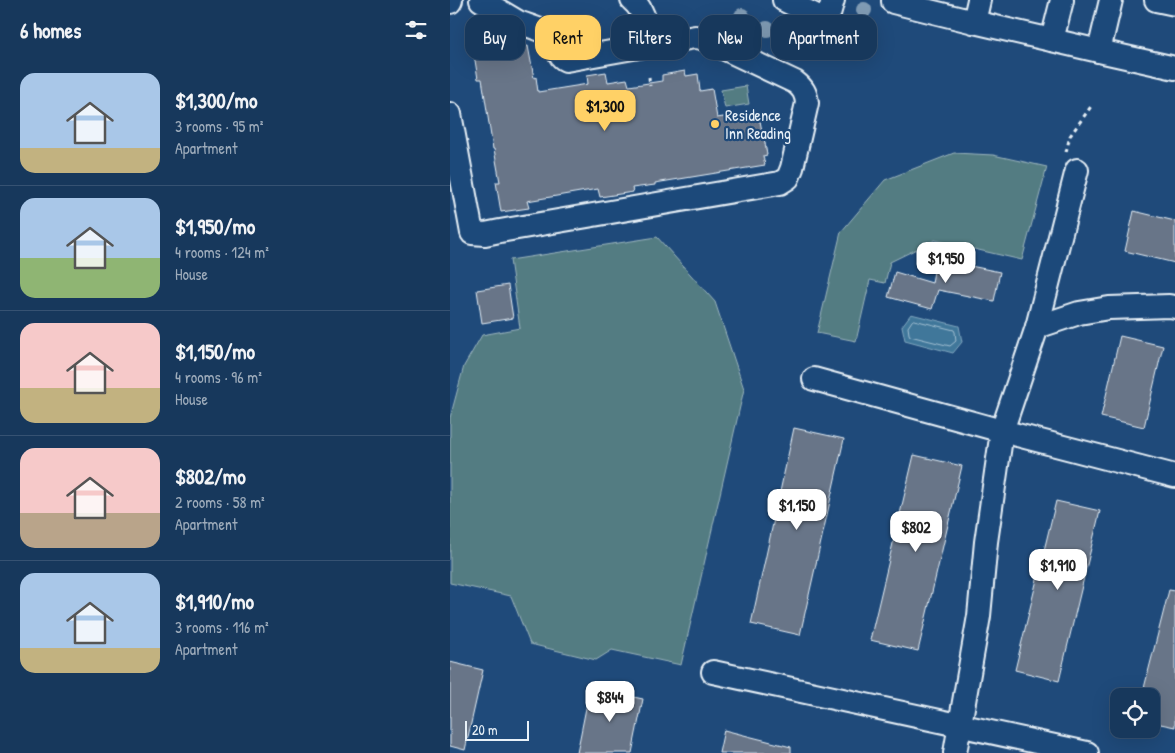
<!DOCTYPE html>
<meta charset="utf-8">
<style>
body{margin:0;font-family:"Patrick Hand",sans-serif;background:#203f62;color:#f1f3f6;height:100vh;display:flex;flex-direction:column;font-size:19px;white-space:nowrap}
*{box-sizing:border-box;margin:0}
p{font-size:16px;color:#9eacbb}
.icon{flex:none;width:28px;height:28px;fill:none;stroke:currentColor;stroke-width:2;stroke-linecap:round;stroke-linejoin:round}
.map{position:relative;flex:1;overflow:hidden}
.panel{display:flex;flex-direction:column;background:#17385c;width:450px}
.panel>*{flex:none}
.guide{position:absolute;left:15px;top:15px;width:475px;height:45px;display:flex;gap:10px}
.fabs{position:absolute;left:660px;top:688px;display:grid;gap:10px}
.fabs a{display:grid;place-items:center;width:50px;height:50px;border-radius:10px;background:#17385c;box-shadow:0 5px 20px #0002,0 0 0 1px #365272;font-size:25px}
.scale{position:absolute;left:15px;bottom:12px;width:64px;box-sizing:border-box;padding-left:5px;border:2px solid #e8f1f8;border-top:0;font-size:14px;line-height:18px;white-space:nowrap;color:#e8f1f8;-webkit-text-stroke:4px #1f4a7a;paint-order:stroke}
.price{position:absolute;translate:-50% -42px;padding:0 11px;border-radius:10px;background:#fff;color:#222;font-size:16px;line-height:32px;filter:drop-shadow(0 1px 2px #0008)}
.price::after{content:'';position:absolute;left:50%;top:30px;width:15px;height:11px;margin-left:-8px;background:inherit;clip-path:polygon(0 0,100% 0,50% 100%)}
.price.on{background:#ffd166;color:#111}
ul{padding:0;list-style:none}
li{display:flex;align-items:center;gap:15px;height:125px;padding:0 20px}
li+li{border-top:1px solid #365272}
li span{display:grid;place-items:center;flex:none;width:140px;height:100px;border-radius:15px;color:#555}
li>.icon{margin-inline-start:auto}
span .icon{width:60px;height:60px;fill:#fffc;stroke-width:1}
li b{font-size:21px}
h2{display:flex;justify-content:space-between;align-items:center;height:60px;padding:0 20px;font-size:21px}
.chip{padding:0 18px;border-radius:15px;background:#17385c;box-shadow:0 5px 20px #0002,0 0 0 1px #365272;font-size:18px;line-height:45px}
.chip.on{background:#ffd166;color:#111}
main{display:flex;flex:1;min-height:0}
.map>svg:first-child{display:block}
</style>
<main>
<section class="panel">
<h2>6 homes<svg class="icon" aria-label="filters" viewBox="0 0 24 24"><path d="M4 7h16M4 17h16"/><circle cx="9" cy="7" r="2"/><circle cx="15" cy="17" r="2"/></svg></h2>
<ul>
<li><span style="background:linear-gradient(#a9c7e8 75%,#c2b280 0)"><svg class="icon" aria-label="home" viewBox="0 0 24 24"><path d="M3 11l9-7 9 7M6 9v11h12V9"/></svg></span><div><b>$1,300/mo</b><p>3 rooms · 95 m²</p><p>Apartment</p></div></li>
<li><span style="background:linear-gradient(#a9c7e8 60%,#8fb573 0)"><svg class="icon" aria-label="home" viewBox="0 0 24 24"><path d="M3 11l9-7 9 7M6 9v11h12V9"/></svg></span><div><b>$1,950/mo</b><p>4 rooms · 124 m²</p><p>House</p></div></li>
<li><span style="background:linear-gradient(#f6c9c9 65%,#c2b280 0)"><svg class="icon" aria-label="home" viewBox="0 0 24 24"><path d="M3 11l9-7 9 7M6 9v11h12V9"/></svg></span><div><b>$1,150/mo</b><p>4 rooms · 96 m²</p><p>House</p></div></li>
<li><span style="background:linear-gradient(#f6c9c9 65%,#b9a48a 0)"><svg class="icon" aria-label="home" viewBox="0 0 24 24"><path d="M3 11l9-7 9 7M6 9v11h12V9"/></svg></span><div><b>$802/mo</b><p>2 rooms · 58 m²</p><p>Apartment</p></div></li>
<li><span style="background:linear-gradient(#a9c7e8 75%,#c2b280 0)"><svg class="icon" aria-label="home" viewBox="0 0 24 24"><path d="M3 11l9-7 9 7M6 9v11h12V9"/></svg></span><div><b>$1,910/mo</b><p>3 rooms · 116 m²</p><p>Apartment</p></div></li>
</ul>
</section>
<div class="map">
<svg width="725" height="753" viewBox="0 0 725 753">
<rect width="100%" height="100%" fill="#1f4a7a"/>
<filter id="ink" filterUnits="userSpaceOnUse"><feTurbulence type="fractalNoise" baseFrequency=".02" numOctaves="2"/><feDisplacementMap in="SourceGraphic" scale="10" xChannelSelector="R" yChannelSelector="G"/><feConvolveMatrix kernelMatrix="1 2 1 2 8 2 1 2 1" color-interpolation-filters="sRGB"/></filter>
<g filter="url(#ink)">
<g fill="#527b82" stroke="#9db6bd">
<path d="M 296,86 L 299,104 L 275,108 L 271,90 Z"/>
<path d="M 504,153 L 543,155 L 597,167 L 572,260 L 485,240 L 440,262 L 435,283 L 420,280 L 406,341 L 367,333 L 391,232 L 435,180 Z"/>
<path d="M 207,237 L 265,302 L 294,389 L 231,665 L 162,650 L 146,660 L 80,644 L 61,596 L 0,583 L 0,418 L 14,366 L 32,335 L 70,328 L 60,260 Z"/>
</g>
<path fill="#3f779a" stroke="#83a8c0" d="M 461,314 L 509,326 L 512,342 L 503,353 L 455,340 L 452,326 Z"/>
<g fill="none" stroke-linecap="round" stroke-linejoin="round">
<path stroke="#a4c0d2" stroke-width="1" d="M 464,320 L 504,330 L 505,332 L 506,341 L 500,346 L 460,336 L 459,334 L 458,327 L 462,321 Z"/>
</g>
<g fill="#687588" stroke="#e8f1f8">
<path d="M 56,37 L 58,49 L 78,46 L 84,78 L 86,77 L 88,92 L 138,84 L 137,75 L 156,72 L 158,82 L 177,79 L 179,86 L 212,81 L 212,75 L 235,71 L 236,76 L 248,74 L 250,91 L 262,89 L 267,118 L 306,112 L 308,121 L 310,121 L 312,131 L 313,131 L 317,155 L 313,156 L 315,165 L 205,183 L 205,185 L 182,188 L 183,192 L 150,197 L 148,189 L 77,201 L 79,208 L 51,212 L 46,182 L 50,182 L 44,149 L 43,149 L 32,79 L 28,79 L 24,54 L 41,52 L 39,40 Z"/>
<path d="M 684,211 L 725,221 L 725,263 L 675,251 Z"/>
<path d="M 486,259 L 550,272 L 544,301 L 488,290 L 482,309 L 438,297 L 445,272 L 482,283 Z"/>
<path d="M 58,285 L 63,318 L 32,323 L 27,290 Z"/>
<path d="M 670,336 L 713,346 L 694,427 L 651,417 Z"/>
<path d="M 344,428 L 394,439 L 350,635 L 301,624 Z"/>
<path d="M 464,455 L 512,466 L 468,651 L 420,640 Z"/>
<path d="M 606,501 L 650,511 L 609,681 L 565,670 Z"/>
<path d="M 719,590 L 725,591 L 725,727 L 701,722 L 701,696 L 692,696 Z"/>
<path d="M 0,662 L 33,670 L 15,750 L 0,746 Z"/>
<path d="M 140,688 L 193,699 L 182,753 L 127,753 Z"/>
<path d="M 274,730 L 341,747 L 341,753 L 269,753 Z"/>
</g>
<g fill="none" stroke-linecap="round" stroke-linejoin="round">
<defs>
<g id="minor">
<path d="M 182,0 C 196,11 196,29 200,45"/>
<path d="M 334,0 L 377,21 L 383,0"/>
<path d="M 443,0 L 443,2 L 524,22"/>
<path d="M 529,0 L 524,22 L 649,51"/>
<path d="M 661,0 L 649,51 L 725,68"/>
<path d="M 706,0 L 725,4"/>
<path d="M 0,2 L 1,0"/>
<path d="M 602,40 L 612,0"/>
<path d="M 0,114 L 22,233 L 35,234 L 50,231 L 330,183 L 338,178 L 342,168 L 357,103 C 356,93 353,88 345,82 L 252,38 L 245,37 L 116,60 C 105,55 111,45 104,38 C 98,31 78,26 68,22 C 56,15 43,7 31,0"/>
<path d="M 587,327 L 627,170"/>
<path d="M 364,379 L 552,431 L 725,476"/>
<path d="M 263,672 L 637,753"/>
<path d="M 505,753 L 529,616 L 536,542 L 552,431 L 587,327 L 629,313 L 659,308 L 719,306 L 725,307"/>
</g>
</defs>
<use href="#minor" stroke="#e8f1f8" stroke-width="26"/>
<g stroke="#e8f1f8" stroke-width="3" stroke-dasharray="4 4" stroke-linecap="butt">
<path d="M 199,77 L 200,86"/>
<path d="M 616,152 L 620,136 L 642,105"/>
</g>
<use href="#minor" stroke="#1f4a7a" stroke-width="22"/>
</g>
<g fill="#819cb5">
<circle cx="414" cy="10" r="8"/>
<circle cx="292" cy="16" r="8"/>
<circle cx="408" cy="25" r="8"/>
<circle cx="317" cy="29" r="8"/>
<circle cx="342" cy="46" r="8"/>
<circle cx="369" cy="49" r="8"/>
</g>
</g>
<circle fill="#ffd166" stroke="#1f4a7a" stroke-width="2" cx="265" cy="124" r="5"/>
<g text-anchor="middle" dominant-baseline="central" stroke-width="4.5" stroke-linejoin="round" paint-order="stroke">
<g font-size="16" fill="#e8f1f8" stroke="#1f4a7a" text-anchor="start">
<text x="275" y="115">Residence<tspan x="275" dy="18">Inn Reading</tspan></text>
</g>
</g>
</svg>
<div class="fabs">
<a><svg class="icon" aria-label="locate" viewBox="0 0 24 24"><circle cx="12" cy="12" r="6"/><path d="M12 2v4M12 18v4M2 12h4M18 12h4"/></svg></a>
</div>
<div class="scale">20 m</div>
<b class="price on" style="left:155px;top:132px">$1,300</b>
<b class="price" style="left:496px;top:284px">$1,950</b>
<b class="price" style="left:347px;top:531px">$1,150</b>
<b class="price" style="left:466px;top:553px">$802</b>
<b class="price" style="left:608px;top:591px">$1,910</b>
<b class="price" style="left:160px;top:723px">$844</b>
<div class="guide">
<a class="chip">Buy</a>
<a class="chip on">Rent</a>
<a class="chip">Filters</a>
<a class="chip">New</a>
<a class="chip">Apartment</a>
</div>
</div>
</main>
